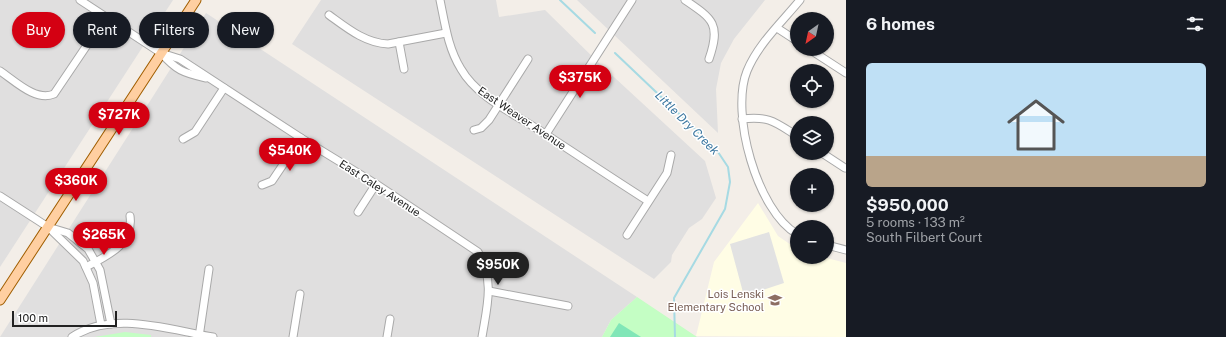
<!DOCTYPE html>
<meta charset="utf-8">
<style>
body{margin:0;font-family:"Public Sans",sans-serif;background:#20242c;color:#f1f3f6;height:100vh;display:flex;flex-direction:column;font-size:15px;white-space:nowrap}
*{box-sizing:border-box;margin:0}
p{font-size:13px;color:#9ea1a6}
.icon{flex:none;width:22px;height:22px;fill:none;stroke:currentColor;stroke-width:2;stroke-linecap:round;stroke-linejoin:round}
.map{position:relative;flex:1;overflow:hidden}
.details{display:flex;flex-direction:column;background:#171b24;width:380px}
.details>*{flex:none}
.top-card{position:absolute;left:12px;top:12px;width:380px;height:36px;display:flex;gap:8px}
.needle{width:26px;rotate:213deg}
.tools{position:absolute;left:790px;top:12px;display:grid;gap:8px}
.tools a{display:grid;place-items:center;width:44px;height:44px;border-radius:50%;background:#171b24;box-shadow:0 1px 3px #0004;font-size:20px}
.scale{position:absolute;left:12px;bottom:10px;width:105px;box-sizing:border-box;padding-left:4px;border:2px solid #222;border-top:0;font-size:11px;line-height:14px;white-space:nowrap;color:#222;-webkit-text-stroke:3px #fff;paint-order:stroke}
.price{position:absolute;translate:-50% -34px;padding:0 9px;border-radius:14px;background:#d40012;color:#fff;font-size:13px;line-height:26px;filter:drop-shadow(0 1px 2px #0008)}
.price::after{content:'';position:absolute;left:50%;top:24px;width:12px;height:9px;margin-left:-6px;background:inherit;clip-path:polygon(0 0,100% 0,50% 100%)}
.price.on{background:#222;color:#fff}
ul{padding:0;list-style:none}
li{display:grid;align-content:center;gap:8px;height:212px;padding:0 20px}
li span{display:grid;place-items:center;height:124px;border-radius:6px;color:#555}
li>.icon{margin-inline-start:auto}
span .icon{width:72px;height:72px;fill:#fffc;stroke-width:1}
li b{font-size:17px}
h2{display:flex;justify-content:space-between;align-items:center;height:48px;padding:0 20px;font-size:17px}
.pill{padding:0 14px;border-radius:18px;background:#171b24;box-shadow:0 1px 3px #0004;font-size:14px;line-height:36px}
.pill.on{background:#d40012;color:#fff}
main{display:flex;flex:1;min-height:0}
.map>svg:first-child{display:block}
</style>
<main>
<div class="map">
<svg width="846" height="337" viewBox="0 0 846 337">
<rect width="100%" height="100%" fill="#f3eee8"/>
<g fill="#e0dfdf">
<path d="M 0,0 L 173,0 L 0,267 Z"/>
<path d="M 321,0 L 496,0 L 499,17 L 545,10 L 602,66 L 705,161 L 716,198 L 702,219 L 689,228 L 672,255 L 671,262 L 654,279 L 292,44 Z"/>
<path d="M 577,0 L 765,0 L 734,39 L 721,63 L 716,89 L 718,133 Z"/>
<path d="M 206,13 L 637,297 L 611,320 L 602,337 L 0,337 Z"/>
</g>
<path fill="#fffde5" d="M 758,203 L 778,236 L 797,249 L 797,257 L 823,257 L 846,263 L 846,337 L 696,336 L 714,262 Z"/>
<g fill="#c4fec4">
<path d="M 637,297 L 697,337 L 602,337 L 611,320 Z"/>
<path d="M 125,332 L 151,335 L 151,337 L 95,337 Z"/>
</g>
<path fill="#81e6b7" d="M 619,323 L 641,337 L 610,337 Z"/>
<path fill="#e2e2e2" d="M 769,232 L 784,283 L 744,296 L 730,244 Z"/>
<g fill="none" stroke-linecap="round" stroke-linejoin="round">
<g stroke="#a6dae3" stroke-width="2">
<path d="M 560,0 L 595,33"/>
<path d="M 615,53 L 716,149 L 728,167 L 730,182 L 725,209 L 674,298 L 675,337"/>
</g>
<defs>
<g id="minor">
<path d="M 80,0 L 161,53 L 180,59 L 301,138 L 376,184 L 478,252 C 495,281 487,306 482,337"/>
<path d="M 440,0 C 445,24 448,48 461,69 C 477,97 513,113 539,130 C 576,154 612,178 648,201"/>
<path d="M 685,0 C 713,19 721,24 709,59"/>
<path d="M 329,15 C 347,28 365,43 388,44 L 446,33"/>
<path d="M 777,28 L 797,41"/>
<path d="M 399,42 L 404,69"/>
<path d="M 809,49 L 846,73"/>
<path d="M 161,53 C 176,70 183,73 206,78"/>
<path d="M 0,71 C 15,81 36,102 54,94 L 106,17"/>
<path d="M 742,119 C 770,116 775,122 797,136"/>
<path d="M 474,130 L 481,128 L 489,120 L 528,59"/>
<path d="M 546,134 L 632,0"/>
<path d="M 183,139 L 195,132 L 224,88"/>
<path d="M 822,153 L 845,168"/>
<path d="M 262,185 L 272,181 L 301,138"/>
<path d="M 0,196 L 48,227 L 68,233 L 88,249 L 100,270 L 111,324"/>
<path d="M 358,212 L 376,184"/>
<path d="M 48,227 L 83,261 L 93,283 L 101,325"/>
<path d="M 797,234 C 757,211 730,113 747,71 C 758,44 782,22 800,0"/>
<path d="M 627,235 L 667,173 L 671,155"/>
<path d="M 827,245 L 846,250"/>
<path d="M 86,267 C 107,256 134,244 130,216"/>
<path d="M 489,291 L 568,306"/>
<path d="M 72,337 C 113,310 169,330 213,337"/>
<path d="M 199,337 L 209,269"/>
<path d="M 293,337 L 300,294"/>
<path d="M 387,337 L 390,319"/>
</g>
<path id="major" d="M 0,300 L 196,0"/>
</defs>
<use href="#minor" stroke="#a9a9a9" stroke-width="9"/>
<use href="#major" stroke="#a05e00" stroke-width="11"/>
<use href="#minor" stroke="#fff" stroke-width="7"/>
<use href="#major" stroke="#ffcfa1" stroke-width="9"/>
</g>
<defs>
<symbol id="school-bare" viewBox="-9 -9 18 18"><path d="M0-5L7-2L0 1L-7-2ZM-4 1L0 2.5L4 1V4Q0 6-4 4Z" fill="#8d6e63" stroke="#fff" stroke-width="2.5" paint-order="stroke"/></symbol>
</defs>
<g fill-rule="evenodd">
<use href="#school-bare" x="765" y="290" width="20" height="20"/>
</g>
<g text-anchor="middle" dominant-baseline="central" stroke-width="3" stroke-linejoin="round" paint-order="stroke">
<g font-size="11" fill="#222" stroke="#fff">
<text transform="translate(522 118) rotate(34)">East Weaver Avenue</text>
<text transform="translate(380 188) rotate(33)">East Caley Avenue</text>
</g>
<g font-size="11" fill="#785e54" stroke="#fff" text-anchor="end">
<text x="764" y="294">Lois Lenski<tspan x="764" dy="13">Elementary School</tspan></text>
</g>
<g font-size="12" font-style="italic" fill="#3d78a1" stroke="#fff">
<text transform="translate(687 123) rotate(45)">Little Dry Creek</text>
</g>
</g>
</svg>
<div class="tools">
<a><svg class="needle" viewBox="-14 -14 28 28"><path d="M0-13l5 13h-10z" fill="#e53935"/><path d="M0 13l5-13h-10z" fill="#9ea1a6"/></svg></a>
<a><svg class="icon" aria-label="locate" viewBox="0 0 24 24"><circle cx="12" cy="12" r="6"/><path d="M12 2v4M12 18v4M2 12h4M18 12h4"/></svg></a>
<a><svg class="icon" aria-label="layers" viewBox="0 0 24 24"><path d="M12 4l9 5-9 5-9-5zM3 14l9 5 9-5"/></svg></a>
<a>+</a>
<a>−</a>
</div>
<div class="scale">100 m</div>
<b class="price" style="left:580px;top:99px">$375K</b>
<b class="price" style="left:119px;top:136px">$727K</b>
<b class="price" style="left:290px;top:172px">$540K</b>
<b class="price" style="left:76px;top:202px">$360K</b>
<b class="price" style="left:104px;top:256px">$265K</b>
<b class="price on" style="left:498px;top:286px">$950K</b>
<div class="top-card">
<a class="pill on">Buy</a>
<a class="pill">Rent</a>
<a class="pill">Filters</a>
<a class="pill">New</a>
</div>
</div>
<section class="details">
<h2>6 homes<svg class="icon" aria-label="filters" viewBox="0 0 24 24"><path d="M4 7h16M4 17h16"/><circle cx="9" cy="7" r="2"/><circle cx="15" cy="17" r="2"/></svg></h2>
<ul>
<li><span style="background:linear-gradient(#bfe0f5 75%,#b9a48a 0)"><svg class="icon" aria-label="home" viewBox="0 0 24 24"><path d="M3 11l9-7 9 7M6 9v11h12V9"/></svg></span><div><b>$950,000</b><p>5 rooms · 133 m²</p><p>South Filbert Court</p></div></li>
</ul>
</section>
</main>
